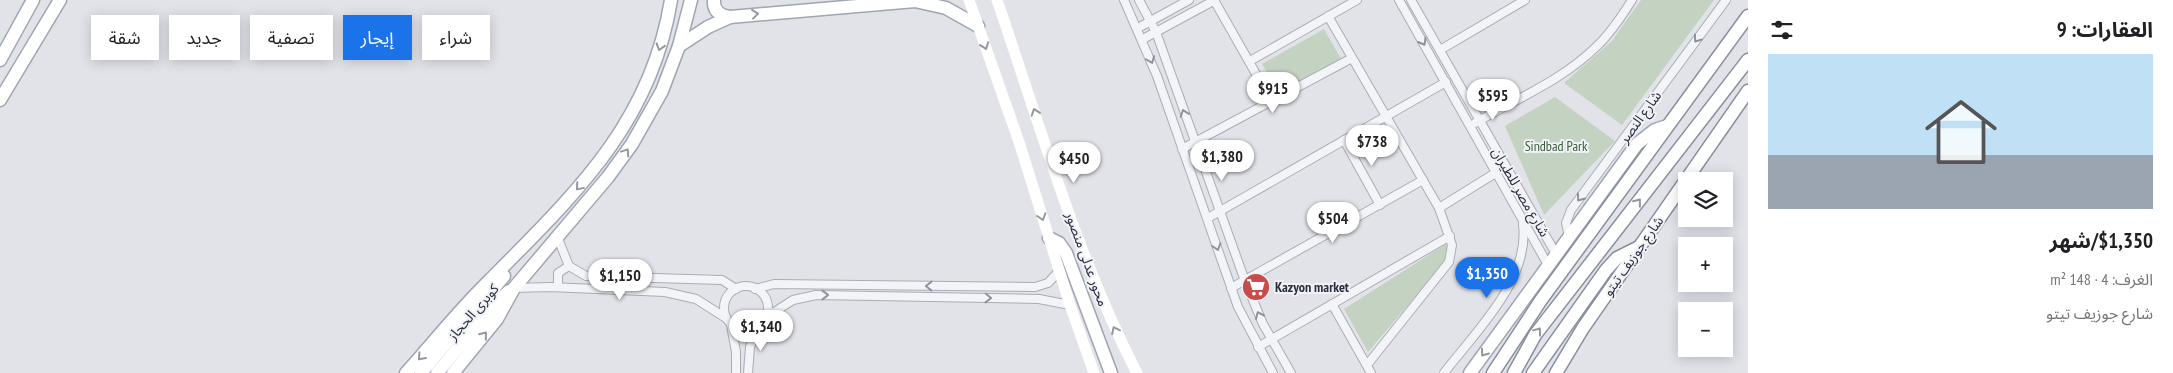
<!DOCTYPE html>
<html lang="ar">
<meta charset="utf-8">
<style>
body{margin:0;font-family:"PT Sans Narrow","Noto Sans Arabic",sans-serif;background:#f6f6f6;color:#202124;direction:rtl;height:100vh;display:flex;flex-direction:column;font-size:19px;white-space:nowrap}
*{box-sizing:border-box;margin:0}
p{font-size:16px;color:#757577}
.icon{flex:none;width:28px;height:28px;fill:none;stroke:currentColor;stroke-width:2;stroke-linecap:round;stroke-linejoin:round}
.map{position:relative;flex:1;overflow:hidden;direction:ltr}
.drawer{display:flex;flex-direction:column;background:#fff;width:425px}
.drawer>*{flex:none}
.guide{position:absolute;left:15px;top:15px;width:475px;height:45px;direction:rtl;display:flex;gap:10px}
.buttons{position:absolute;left:1678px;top:172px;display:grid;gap:10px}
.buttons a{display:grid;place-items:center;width:55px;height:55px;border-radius:0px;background:#fff;box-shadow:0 2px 12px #0003;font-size:25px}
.price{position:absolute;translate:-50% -42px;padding:0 11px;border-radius:18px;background:#fff;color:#222;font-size:16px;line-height:32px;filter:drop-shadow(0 1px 2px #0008)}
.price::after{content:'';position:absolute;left:50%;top:30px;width:15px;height:11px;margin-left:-8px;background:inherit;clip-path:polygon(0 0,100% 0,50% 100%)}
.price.active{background:#1a73e8;color:#fff}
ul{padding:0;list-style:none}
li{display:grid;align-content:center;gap:10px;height:265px;padding:0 20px}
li+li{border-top:1px solid #e0e0e0}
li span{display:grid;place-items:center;height:155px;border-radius:0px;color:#555}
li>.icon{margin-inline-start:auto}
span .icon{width:90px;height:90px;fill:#fffc;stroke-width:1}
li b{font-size:21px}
h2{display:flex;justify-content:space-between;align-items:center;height:60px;padding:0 20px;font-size:21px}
.pill{padding:0 18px;border-radius:0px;background:#fff;box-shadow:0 2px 12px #0003;font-size:18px;line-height:45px}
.pill.active{background:#1a73e8;color:#fff}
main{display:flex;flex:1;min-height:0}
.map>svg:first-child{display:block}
</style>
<main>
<section class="drawer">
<h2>العقارات: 9<svg class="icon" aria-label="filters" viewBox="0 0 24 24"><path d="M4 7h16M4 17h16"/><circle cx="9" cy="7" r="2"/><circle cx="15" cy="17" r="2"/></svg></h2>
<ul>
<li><span style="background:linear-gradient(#bfe0f5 65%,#9aa5b1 0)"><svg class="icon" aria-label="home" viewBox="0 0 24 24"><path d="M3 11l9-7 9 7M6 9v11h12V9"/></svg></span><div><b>$1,350/شهر</b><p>الغرف: 4 · 148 m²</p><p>شارع جوزيف تيتو</p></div></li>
</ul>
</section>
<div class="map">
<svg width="1748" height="373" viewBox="0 0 1748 373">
<rect width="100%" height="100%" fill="#e1e3e9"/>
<g fill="#c4d2c2">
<path d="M 1641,0 L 1714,0 L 1622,125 L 1564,83 L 1612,41 Z"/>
<path d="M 1324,29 L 1341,59 L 1279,93 L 1262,64 Z"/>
<path d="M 1555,97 L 1615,141 L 1544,215 L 1505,126 Z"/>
<path d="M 1446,244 L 1449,257 L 1368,352 L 1344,309 Z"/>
</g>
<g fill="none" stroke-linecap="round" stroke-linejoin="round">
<defs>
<g id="minor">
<path d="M 1124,0 L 1157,76 L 1238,307 L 1273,373"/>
<path d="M 1139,0 L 1156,32 L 1245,281 L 1263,324 L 1291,373"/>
<path d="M 1214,0 L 1272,102"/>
<path d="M 1399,0 L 1548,265"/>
<path d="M 1411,0 L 1556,254"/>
<path d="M 1328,16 L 1439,208 L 1452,245 L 1449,262 L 1367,365"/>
<path d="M 1138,28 L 1189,0"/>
<path d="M 1143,39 L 1215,0"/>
<path d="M 1440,50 L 1525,0"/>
<path d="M 1250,61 L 1357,0"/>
<path d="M 1475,123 C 1516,99 1563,80 1597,46 C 1611,33 1622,16 1632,0"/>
<path d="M 1344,140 L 1380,205"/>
<path d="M 1182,149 L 1352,58"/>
<path d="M 1439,208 L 1497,172"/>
<path d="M 1208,218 L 1446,82"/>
<path d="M 557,236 L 569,266 L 586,276 L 722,280 L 736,289"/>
<path d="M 1569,237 L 1566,223 L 1571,210 L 1726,0"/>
<circle cx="746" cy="308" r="22"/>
<path d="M 558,287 L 558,273 L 569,266"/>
<path d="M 514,288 L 550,287 L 665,292 L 696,299 L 726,318"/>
<path d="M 1231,288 L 1423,180"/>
<path d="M 755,289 L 774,284 L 1035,287 L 1048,283 L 1059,271"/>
<path d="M 1332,304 L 1371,373"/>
<path d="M 765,318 L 793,300 L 816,295 L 1039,299 L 1070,305"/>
<path d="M 731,325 L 736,352 L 736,373"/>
<path d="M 1258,347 L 1450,236"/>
<path d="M 748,373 L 750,347 L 758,327"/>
<path d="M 1444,373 C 1477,330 1530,280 1523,224"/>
</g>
<g id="primary">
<path d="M 714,0 C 713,11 720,16 730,17"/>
<path d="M 679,46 L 708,27 L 730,17 L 915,1 L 946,8 L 978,26"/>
<path d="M 0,60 L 33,0"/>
<path d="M 0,100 L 60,0"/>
<path d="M 1049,238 L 1059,243 L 1066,253 L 1111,373"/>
<path d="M 406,373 C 434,342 460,309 490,280 C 574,195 651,124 671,0"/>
<path d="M 421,373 L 504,276"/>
<path d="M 437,373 L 500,299 L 509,291"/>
<path d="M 453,373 L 497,319 L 514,288 L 608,177 L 632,144 L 662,91 L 679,46 L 691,0"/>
<path d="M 1470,373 L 1637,144 L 1655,130 L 1667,126"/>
</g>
<g id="trunk">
<path d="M 1493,373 L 1541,300 L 1748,16"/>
<path d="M 1514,373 L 1535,335 L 1748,60"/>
<path d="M 1533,373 L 1606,270 L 1617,258 L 1639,247"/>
<path d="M 1556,373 L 1583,328 L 1748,91"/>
</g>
</defs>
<use href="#minor" stroke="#aaadb6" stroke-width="10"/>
<use href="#primary" stroke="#a0a5b4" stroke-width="15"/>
<use href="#trunk" stroke="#898e9f" stroke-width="15"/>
<use href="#minor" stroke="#f3f4f7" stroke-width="8"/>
<g stroke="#fff" stroke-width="11">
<path d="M 969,0 L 1019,142 L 1070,305 L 1094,373"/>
<path d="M 997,0 C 1040,125 1076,255 1137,373"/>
</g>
<use href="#primary" stroke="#fff" stroke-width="12"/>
<use href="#trunk" stroke="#fff" stroke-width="12"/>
</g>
<defs><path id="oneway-chevron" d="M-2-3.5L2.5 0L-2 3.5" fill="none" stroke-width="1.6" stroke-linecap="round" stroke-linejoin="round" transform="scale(1.25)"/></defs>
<g stroke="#9497a0">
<use href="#oneway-chevron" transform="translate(755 14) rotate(-7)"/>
<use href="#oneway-chevron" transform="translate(985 46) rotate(70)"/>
<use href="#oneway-chevron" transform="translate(660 47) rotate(107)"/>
<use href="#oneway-chevron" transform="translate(1035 112) rotate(-109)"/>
<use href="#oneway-chevron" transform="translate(626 152) rotate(-56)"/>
<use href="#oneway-chevron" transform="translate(579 187) rotate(130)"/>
<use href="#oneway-chevron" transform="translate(1638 202) rotate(-52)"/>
<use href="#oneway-chevron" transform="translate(1042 217) rotate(72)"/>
<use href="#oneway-chevron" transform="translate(1115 330) rotate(-116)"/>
<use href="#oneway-chevron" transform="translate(1538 331) rotate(-53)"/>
<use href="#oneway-chevron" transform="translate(484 335) rotate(-51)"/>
<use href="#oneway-chevron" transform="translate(1484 353) rotate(126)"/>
<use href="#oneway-chevron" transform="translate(421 357) rotate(132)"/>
</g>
<g stroke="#8e929c">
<use href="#oneway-chevron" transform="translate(1697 39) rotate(126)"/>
<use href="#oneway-chevron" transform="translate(1423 42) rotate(60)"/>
<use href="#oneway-chevron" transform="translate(1151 60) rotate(69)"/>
<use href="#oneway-chevron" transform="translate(1184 113) rotate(-109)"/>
<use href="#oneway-chevron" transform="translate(1580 198) rotate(126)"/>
<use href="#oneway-chevron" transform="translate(1217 247) rotate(72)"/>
<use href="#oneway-chevron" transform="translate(929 286) rotate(-179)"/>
<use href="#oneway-chevron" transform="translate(825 295)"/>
<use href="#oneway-chevron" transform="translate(988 298) rotate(1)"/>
<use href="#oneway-chevron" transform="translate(1259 315) rotate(-114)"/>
</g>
<defs>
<symbol id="supermarket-disc" viewBox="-11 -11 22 22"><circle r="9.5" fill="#c94b4b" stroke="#f0f2f6"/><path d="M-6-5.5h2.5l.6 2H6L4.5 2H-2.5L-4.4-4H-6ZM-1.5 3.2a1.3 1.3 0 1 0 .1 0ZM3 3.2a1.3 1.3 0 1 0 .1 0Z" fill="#fff"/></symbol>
</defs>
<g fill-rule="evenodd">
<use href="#supermarket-disc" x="1240" y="271" width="32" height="32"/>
</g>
<g text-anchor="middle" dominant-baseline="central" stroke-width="4" stroke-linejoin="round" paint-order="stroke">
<g font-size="14" fill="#2a2f40" stroke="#f0f2f6">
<text transform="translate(1640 117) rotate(-54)">شارع النصر</text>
<text transform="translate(1521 192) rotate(60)">شارع مصر للطيران</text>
<text transform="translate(1633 256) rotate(-55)">شارع جوزيف تيتو</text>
<text transform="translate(1087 259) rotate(70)">محور عدلى منصور</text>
<text transform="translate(473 312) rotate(-49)">كوبرى الحجاز</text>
</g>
<g font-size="14" fill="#395b38" stroke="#f0f2f6">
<text x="1556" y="146">Sindbad Park</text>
</g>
<g font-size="14" font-weight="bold" fill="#2a2f40" stroke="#f0f2f6" text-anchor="start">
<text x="1275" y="287">Kazyon market</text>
</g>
</g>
</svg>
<div class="buttons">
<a><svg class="icon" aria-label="layers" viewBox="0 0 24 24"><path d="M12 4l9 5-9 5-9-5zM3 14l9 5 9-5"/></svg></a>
<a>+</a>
<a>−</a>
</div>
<b class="price" style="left:1273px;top:114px">$915</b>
<b class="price" style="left:1493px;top:121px">$595</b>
<b class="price" style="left:1372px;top:167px">$738</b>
<b class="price" style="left:1222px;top:182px">$1,380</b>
<b class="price" style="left:1074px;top:184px">$450</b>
<b class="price" style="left:1333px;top:244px">$504</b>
<b class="price active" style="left:1487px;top:299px">$1,350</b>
<b class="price" style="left:620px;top:301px">$1,150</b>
<b class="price" style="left:761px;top:352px">$1,340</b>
<div class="guide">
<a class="pill">شراء</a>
<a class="pill active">إيجار</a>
<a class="pill">تصفية</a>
<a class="pill">جديد</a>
<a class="pill">شقة</a>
</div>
</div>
</main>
